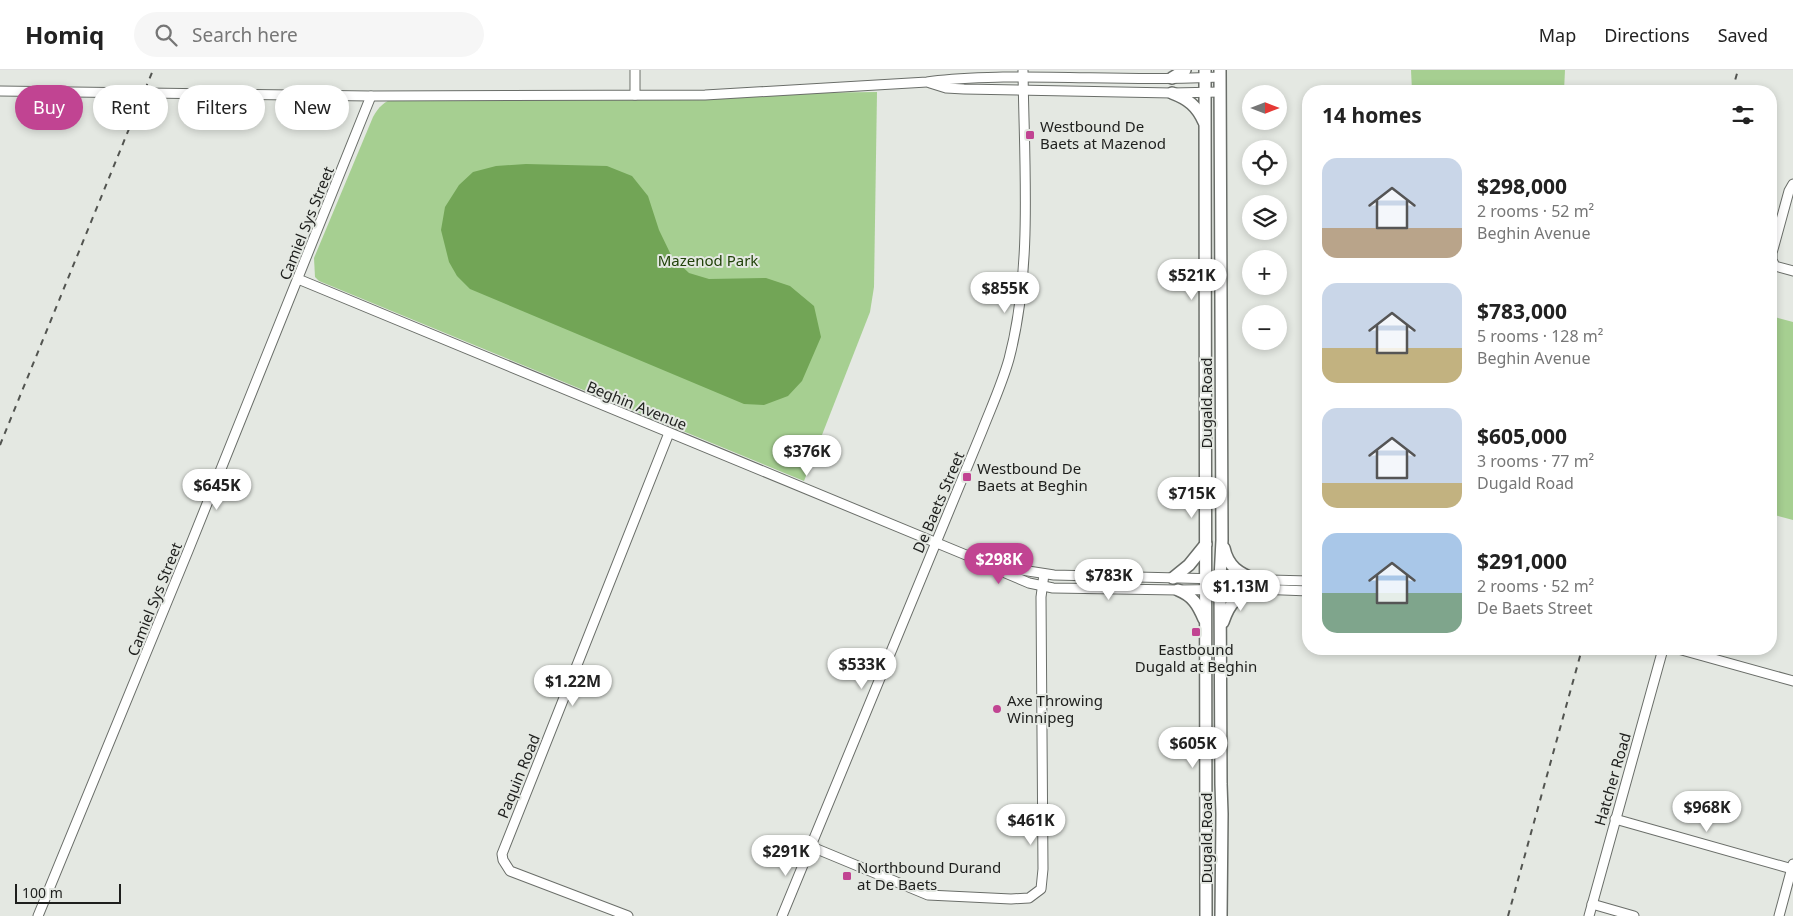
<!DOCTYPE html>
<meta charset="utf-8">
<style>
body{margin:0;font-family:"Noto Sans",sans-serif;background:#f6f6f6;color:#222;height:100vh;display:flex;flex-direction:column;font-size:19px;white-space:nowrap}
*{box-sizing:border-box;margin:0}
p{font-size:16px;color:#767676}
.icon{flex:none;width:28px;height:28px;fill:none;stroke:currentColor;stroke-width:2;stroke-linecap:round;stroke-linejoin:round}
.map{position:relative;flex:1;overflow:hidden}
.details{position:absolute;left:1302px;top:15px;width:475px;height:570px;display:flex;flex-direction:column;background:#fff;border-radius:20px;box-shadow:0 2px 8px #0003}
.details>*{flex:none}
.guide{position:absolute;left:15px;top:15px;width:475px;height:45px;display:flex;gap:10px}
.needle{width:32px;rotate:90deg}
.controls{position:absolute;left:1242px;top:15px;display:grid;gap:10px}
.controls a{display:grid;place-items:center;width:45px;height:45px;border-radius:50%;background:#fff;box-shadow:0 2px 8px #0003;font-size:25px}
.scale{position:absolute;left:15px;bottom:12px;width:106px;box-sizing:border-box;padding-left:5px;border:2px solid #1e1f1d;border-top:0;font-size:14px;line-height:18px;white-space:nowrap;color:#1e1f1d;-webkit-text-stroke:4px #e4e8e2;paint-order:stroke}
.price{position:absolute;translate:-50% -42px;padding:0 11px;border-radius:18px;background:#fff;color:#222;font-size:16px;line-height:32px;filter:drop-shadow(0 1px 2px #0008)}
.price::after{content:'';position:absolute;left:50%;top:30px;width:15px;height:11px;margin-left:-8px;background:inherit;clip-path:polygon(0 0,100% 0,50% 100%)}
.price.on{background:#c14492;color:#fff}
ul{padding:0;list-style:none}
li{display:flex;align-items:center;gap:15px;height:125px;padding:0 20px}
li span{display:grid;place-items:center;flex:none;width:140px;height:100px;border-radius:15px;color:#555}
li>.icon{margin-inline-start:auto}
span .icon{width:60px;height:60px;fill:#fffc;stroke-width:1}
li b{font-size:21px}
h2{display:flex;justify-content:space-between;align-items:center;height:60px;padding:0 20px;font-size:21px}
.chip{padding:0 18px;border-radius:22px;background:#fff;box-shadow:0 2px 8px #0003;font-size:18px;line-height:45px}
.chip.on{background:#c14492;color:#fff}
header{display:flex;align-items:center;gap:30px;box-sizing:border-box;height:70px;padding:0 25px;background:#fff;border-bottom:1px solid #e0e0e0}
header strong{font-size:24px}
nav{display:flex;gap:28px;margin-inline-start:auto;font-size:18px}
.search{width:350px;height:45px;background:#f6f6f6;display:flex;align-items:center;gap:12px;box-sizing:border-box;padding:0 18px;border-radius:28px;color:#767676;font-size:19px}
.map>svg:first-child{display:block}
</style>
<header>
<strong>Homiq</strong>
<div class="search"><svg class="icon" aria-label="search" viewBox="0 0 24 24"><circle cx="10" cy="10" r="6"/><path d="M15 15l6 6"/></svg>Search here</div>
<nav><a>Map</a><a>Directions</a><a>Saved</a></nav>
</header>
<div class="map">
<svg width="1793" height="846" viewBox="0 0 1793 846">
<rect width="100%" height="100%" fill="#e4e8e2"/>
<g fill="#a6cf91">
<path d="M 1411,0 L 1565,0 L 1564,21 L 1412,21 Z"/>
<path d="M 877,22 L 874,217 L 870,242 L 804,411 L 319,211 L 315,207 L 314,188 L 373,47 C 379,36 384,32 395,28 Z"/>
<path d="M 1771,246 L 1793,252 L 1793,450 L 1771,444 Z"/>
</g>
<path fill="#72a556" d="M 526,94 L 607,96 L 632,106 L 648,126 L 659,160 L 672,187 L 689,203 L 709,209 L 766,208 L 790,216 L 814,236 L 821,267 L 802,311 L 788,326 L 764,335 L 744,334 L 470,219 L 457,206 L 449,192 L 441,160 L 445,137 L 459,115 L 473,102 L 496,96 Z"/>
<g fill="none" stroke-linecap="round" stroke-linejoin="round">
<defs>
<g id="minor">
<path d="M 930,13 L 946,18 L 964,19 L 1172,23 L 1220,22"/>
<path d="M 0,21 L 371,26 L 705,25 L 927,12 C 952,8 977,8 1003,7 C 1075,6 1148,11 1220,7"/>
<path d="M 635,25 L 635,0"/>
<path d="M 1793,114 L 1789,121 L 1772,183 L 1772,190 L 1775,196 L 1793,201"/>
<path d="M 298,209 L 966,485 L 1015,499 L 1054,505 L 1309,511"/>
<path d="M 977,491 L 1029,513 L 1053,518 L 1178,520 L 1256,519 L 1309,521"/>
<path d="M 1678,579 L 1793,611"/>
<path d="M 1615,749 L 1792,799"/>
<path d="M 812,777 L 928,825 L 1011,829 L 1029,828 L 1041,819 L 1043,799 L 1041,527 L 1044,504"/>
<path d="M 1592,834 L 1634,846"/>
<path d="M 38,846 L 188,481 L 371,26"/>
<path d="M 628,846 L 510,801 L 503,790 L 502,784 L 669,363"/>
<path d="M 782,846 L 982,361 C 991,338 1002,314 1009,289 C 1033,198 1024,94 1023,0"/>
<path d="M 1589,846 L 1663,579"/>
<path d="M 1779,846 L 1793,794"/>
</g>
<g id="major">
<path d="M 1205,0 L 1206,846"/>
<path d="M 1220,0 L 1222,470 L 1220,509 L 1221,714 L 1222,744 L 1221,846"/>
<path d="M 1172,8 L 1185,0"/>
<path d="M 1172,23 C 1188,29 1197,36 1204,52"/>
<path d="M 1224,478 C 1228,497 1239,503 1256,510"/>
<path d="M 1173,508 L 1189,495 L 1206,474"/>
<path d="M 1178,520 C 1193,526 1198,535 1204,549"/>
<path d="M 1223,552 C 1230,531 1236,528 1256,519"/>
</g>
</defs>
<use href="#minor" stroke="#6a6e69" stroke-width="11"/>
<use href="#major" stroke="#6a6e69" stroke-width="14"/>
<use href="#minor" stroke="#fff" stroke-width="9"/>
<use href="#major" stroke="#fff" stroke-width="11"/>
<g stroke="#525450" stroke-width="2" stroke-dasharray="6 6" stroke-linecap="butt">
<path d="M 1732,21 L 1738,0"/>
<path d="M 0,375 L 153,0"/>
<path d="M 1508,846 L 1582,579"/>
</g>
</g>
<g fill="#c14492" stroke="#e4e8e2" stroke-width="2">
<rect x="1025" y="60" width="10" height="10" rx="2.5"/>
<rect x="962" y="402" width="10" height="10" rx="2.5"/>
<rect x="1191" y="557" width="10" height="10" rx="2.5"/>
<circle cx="997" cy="639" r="5"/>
<rect x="842" y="801" width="10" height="10" rx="2.5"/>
</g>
<g text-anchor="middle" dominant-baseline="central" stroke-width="4" stroke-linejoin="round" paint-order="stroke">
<g font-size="15" fill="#1e1f1d" stroke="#e4e8e2" text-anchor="start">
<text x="1040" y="56">Westbound De<tspan x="1040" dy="17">Baets at Mazenod</tspan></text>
<text x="977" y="398">Westbound De<tspan x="977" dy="17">Baets at Beghin</tspan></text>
<text x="1196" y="579" text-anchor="middle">Eastbound<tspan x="1196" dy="17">Dugald at Beghin</tspan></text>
<text x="1007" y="630">Axe Throwing<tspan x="1007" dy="17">Winnipeg</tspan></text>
<text x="857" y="797">Northbound Durand<tspan x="857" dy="17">at De Baets</tspan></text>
</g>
<g font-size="15" fill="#1e1f1d" stroke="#e4e8e2">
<text transform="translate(306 153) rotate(-68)">Camiel Sys Street</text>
<text transform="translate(1206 333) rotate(-90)">Dugald Road</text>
<text transform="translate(637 335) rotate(22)">Beghin Avenue</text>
<text transform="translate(938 432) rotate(-67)">De Baets Street</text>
<text transform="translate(154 529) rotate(-68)">Camiel Sys Street</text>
<text transform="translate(518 706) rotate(-68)">Paquin Road</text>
<text transform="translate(1612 709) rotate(-74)">Hatcher Road</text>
<text transform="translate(1206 768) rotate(-90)">Dugald Road</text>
</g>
<g font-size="15" fill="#214209" stroke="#e4e8e2">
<text x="708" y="190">Mazenod Park</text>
</g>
</g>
</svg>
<div class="controls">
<a><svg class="needle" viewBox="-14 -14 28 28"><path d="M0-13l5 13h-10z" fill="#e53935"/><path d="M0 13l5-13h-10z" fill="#767676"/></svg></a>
<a><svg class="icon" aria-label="locate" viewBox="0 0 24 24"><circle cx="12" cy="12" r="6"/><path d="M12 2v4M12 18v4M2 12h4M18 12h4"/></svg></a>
<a><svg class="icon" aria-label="layers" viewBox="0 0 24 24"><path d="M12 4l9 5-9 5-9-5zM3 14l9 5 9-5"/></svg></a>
<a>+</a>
<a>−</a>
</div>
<div class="scale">100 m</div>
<b class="price" style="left:1192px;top:231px">$521K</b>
<b class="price" style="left:1005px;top:244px">$855K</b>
<b class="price" style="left:807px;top:407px">$376K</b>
<b class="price" style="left:217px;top:441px">$645K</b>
<b class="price" style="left:1192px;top:449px">$715K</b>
<b class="price on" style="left:999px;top:515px">$298K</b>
<b class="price" style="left:1109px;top:531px">$783K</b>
<b class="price" style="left:1241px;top:542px">$1.13M</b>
<b class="price" style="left:862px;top:620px">$533K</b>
<b class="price" style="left:573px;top:637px">$1.22M</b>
<b class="price" style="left:1193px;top:699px">$605K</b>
<b class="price" style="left:1707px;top:763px">$968K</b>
<b class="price" style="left:1031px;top:776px">$461K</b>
<b class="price" style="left:786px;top:807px">$291K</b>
<div class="guide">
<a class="chip on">Buy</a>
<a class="chip">Rent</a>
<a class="chip">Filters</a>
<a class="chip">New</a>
</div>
<section class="details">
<h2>14 homes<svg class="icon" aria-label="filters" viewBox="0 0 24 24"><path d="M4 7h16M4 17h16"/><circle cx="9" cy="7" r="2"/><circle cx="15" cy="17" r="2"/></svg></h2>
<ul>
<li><span style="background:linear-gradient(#c9d6e8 70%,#b9a48a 0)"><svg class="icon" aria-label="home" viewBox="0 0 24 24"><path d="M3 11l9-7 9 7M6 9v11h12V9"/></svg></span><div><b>$298,000</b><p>2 rooms · 52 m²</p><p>Beghin Avenue</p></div></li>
<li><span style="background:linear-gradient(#c9d6e8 65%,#c2b280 0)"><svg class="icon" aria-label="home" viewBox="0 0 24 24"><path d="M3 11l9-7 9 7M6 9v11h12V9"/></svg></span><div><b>$783,000</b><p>5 rooms · 128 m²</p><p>Beghin Avenue</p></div></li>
<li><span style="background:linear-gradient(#c9d6e8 75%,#c2b280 0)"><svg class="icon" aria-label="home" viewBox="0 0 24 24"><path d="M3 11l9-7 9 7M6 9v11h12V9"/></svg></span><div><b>$605,000</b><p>3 rooms · 77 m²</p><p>Dugald Road</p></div></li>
<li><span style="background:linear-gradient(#a9c7e8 60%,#7fa58c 0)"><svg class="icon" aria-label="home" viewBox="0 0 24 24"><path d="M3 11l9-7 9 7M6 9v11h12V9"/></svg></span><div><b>$291,000</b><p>2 rooms · 52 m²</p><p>De Baets Street</p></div></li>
</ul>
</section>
</div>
